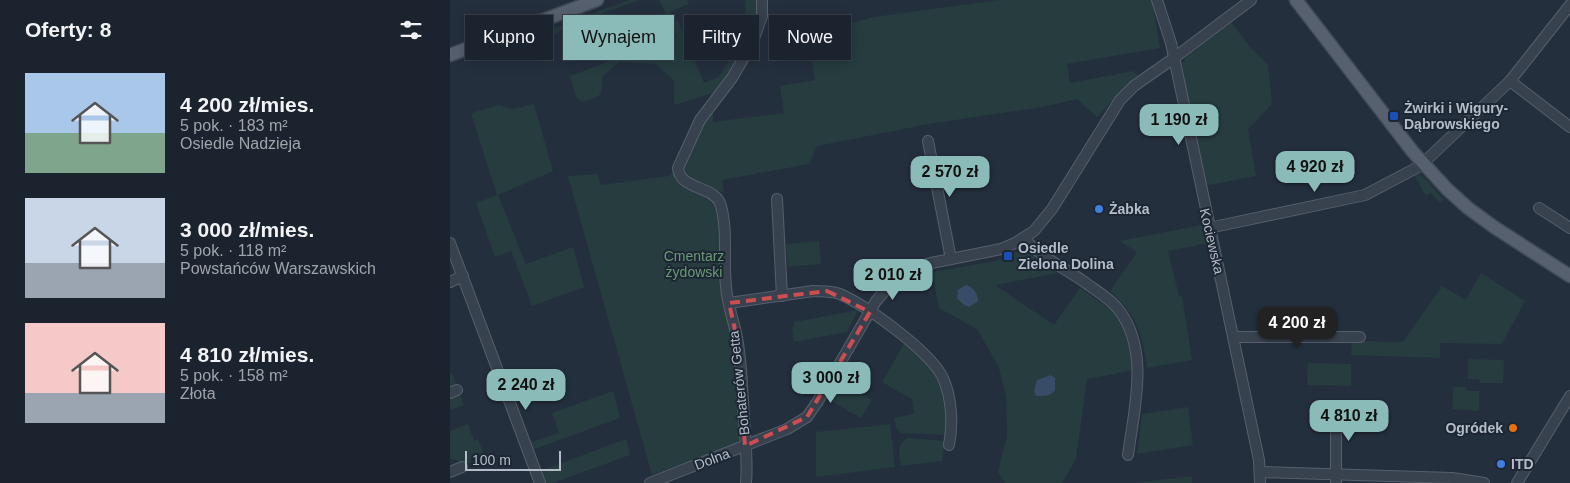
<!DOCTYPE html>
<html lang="pl">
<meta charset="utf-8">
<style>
body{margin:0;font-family:Arial,sans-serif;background:#282f3a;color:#f1f3f6;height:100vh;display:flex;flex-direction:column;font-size:19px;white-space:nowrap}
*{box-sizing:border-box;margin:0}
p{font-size:16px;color:#a0a4aa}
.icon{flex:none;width:28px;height:28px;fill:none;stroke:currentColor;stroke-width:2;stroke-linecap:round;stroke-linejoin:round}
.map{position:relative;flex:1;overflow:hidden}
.side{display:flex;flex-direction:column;background:#1b232e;width:450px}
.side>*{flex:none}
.top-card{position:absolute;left:15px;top:15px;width:475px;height:45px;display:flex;gap:10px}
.scale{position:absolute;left:15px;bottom:12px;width:96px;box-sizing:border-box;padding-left:5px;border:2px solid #b4bcc9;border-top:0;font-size:14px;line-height:18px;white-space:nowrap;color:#b4bcc9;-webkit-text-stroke:4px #1d2633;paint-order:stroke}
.price{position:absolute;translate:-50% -42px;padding:0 11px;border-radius:10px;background:#8bbbb9;color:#111;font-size:16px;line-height:32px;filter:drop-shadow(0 1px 2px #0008)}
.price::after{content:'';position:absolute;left:50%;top:30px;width:15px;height:11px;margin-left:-8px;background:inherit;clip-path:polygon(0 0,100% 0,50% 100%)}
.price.on{background:#222;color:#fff}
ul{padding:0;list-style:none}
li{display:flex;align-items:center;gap:15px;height:125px;padding:0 25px}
li span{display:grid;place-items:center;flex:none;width:140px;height:100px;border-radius:0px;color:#555}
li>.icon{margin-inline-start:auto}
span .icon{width:60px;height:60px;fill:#fffc;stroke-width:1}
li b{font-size:21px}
h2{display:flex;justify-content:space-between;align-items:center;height:60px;padding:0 25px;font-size:21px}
.chip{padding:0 18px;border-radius:0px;background:#1b232e;box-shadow:0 2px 12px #0003,0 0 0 1px #39404a;font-size:18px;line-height:45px}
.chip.on{background:#8bbbb9;color:#111}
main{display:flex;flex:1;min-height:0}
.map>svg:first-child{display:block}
</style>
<main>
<section class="side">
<h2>Oferty: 8<svg class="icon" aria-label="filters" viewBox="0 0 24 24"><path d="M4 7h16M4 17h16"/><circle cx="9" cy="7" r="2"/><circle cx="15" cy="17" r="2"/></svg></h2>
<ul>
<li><span style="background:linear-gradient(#a9c7e8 60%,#7fa58c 0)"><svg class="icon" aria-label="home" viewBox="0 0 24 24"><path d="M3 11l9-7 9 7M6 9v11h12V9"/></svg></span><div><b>4 200 zł/mies.</b><p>5 pok. · 183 m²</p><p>Osiedle Nadzieja</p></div></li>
<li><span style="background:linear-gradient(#c9d6e8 65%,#9aa5b1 0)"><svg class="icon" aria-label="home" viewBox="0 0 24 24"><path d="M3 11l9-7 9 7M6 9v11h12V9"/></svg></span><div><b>3 000 zł/mies.</b><p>5 pok. · 118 m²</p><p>Powstańców Warszawskich</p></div></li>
<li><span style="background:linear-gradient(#f6c9c9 70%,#9aa5b1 0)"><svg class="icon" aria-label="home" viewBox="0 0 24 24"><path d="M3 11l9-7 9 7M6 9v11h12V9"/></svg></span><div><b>4 810 zł/mies.</b><p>5 pok. · 158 m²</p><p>Złota</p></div></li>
</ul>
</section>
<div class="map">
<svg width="1120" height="483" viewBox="0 0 1120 483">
<rect width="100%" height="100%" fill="#242f3e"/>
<g fill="#263c3f">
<path d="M 179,0 L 189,0 L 115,27 L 103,36 L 101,29 Z"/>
<path d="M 209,0 L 237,0 L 239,4 L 220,12 L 224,21 L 228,20 L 254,83 L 269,77 L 286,48 L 294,27 L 296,0 L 309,0 L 305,30 L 270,91 L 224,105 L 224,81 L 206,64 L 169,62 L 153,76 C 151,97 153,96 132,102 L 126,97 L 120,76 L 227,36 Z"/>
<path d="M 549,0 L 702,0 L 710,48 L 617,64 L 620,83 L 683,71 L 688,75 L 673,89 L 647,117 L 627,99 L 592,107 L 479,124 L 367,146 L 359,164 L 272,180 L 274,192 C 259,190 244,183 233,173 L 234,160 L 263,106 L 263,122 L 334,113 L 330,86 L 365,80 L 360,48 L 340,50 L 338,31 L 402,23 L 424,17 Z"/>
<path d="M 781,22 L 800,47 L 818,65 L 822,104 L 798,129 L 806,176 L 754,186 L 738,106 L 732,64 L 736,57 Z"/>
<path d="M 84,104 L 103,171 L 48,195 L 76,264 L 123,247 L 134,287 L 82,306 L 61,251 L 45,257 L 26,203 L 47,195 L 21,113 L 49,105 L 62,109 Z"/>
<path d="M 223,171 L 239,187 L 248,190 L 268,204 L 270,219 L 273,295 L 288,378 L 291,435 L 286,444 L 202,475 L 118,176 L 147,174 L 151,185 L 219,176 Z"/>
<path d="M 968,174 C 975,176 987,193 994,200 L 990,203 L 981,193 L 976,196 L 964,175 Z"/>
<path d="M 752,225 L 759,243 L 718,251 L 729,296 L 732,296 L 742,360 L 697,368 C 693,335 686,313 660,291 L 687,252 L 669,241 Z"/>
<path d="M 369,241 L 371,264 L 338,267 L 336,244 Z"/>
<path d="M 573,249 L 608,273 L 545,285 L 604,325 L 630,288 L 664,312 L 677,331 L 685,370 L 637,379 L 626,459 L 612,483 L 555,483 L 548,472 L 557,436 L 556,396 L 549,368 L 528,330 L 489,308 L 482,272 L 546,261 Z"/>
<path d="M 1031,273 L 1075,301 L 1052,344 L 990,343 L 990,358 L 901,355 L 902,341 L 953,342 L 992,286 L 1016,300 Z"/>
<path d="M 408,310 L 397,332 L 344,342 L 342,328 L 345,322 Z"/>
<path d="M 454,344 C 476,359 494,379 498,407 C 499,416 497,426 496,435 L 451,433 L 446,427 L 444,418 L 464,414 L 462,399 L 432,382 Z"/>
<path d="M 1018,359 L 1054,360 L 1053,383 L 1030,383 L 1029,379 L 1018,379 Z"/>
<path d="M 858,363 L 901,364 L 901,386 L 857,385 Z"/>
<path d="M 2,373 L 14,405 L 0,410 L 0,374 Z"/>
<path d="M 390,382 L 422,400 L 411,418 L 380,400 Z"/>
<path d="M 1003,387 L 1016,387 L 1018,391 L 1029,391 L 1029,411 L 1002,409 Z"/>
<path d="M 163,391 L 170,418 L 82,450 L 79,443 L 109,433 L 102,413 Z"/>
<path d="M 738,407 L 743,445 L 687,454 L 692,414 Z"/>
<path d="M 18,424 L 24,441 L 28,439 L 35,457 L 12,466 L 7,460 L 0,459 L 0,431 Z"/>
<path d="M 440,424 L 445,467 L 366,477 L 366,432 Z"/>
<path d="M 458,438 L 495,441 L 492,461 L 451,466 C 449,454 446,445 458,438 Z"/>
<path d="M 176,439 L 180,455 L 103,483 L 95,483 L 90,471 Z"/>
<path d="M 742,476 L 742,483 L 685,483 Z"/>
</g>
<g fill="#394c67">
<path d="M 516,285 C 524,288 527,292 528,301 L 519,307 L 514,305 L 507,298 L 508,290 Z"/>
<path d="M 601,375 L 605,378 L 605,390 C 600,397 594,396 586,396 L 584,391 L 587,380 Z"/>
</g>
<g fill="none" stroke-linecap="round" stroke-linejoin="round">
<defs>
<g id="minor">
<path d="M 707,0 L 721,43 L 809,460 L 810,483"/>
<path d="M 1060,81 L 1120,127"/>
<path d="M 478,141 L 501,259"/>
<path d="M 327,199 L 332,296"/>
<path d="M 1089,208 L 1120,228"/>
<path d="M 759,228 L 915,195 L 970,166 L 1060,81 L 1120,5"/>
<path d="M 574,238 C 589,256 614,268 633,281 C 645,290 660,298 669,310 C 700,351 684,409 678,455"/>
<path d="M 0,243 L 90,483"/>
<path d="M 0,282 L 13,276"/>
<path d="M 279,303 L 363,291 C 372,291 381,291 390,294 C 417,306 480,351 493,378 C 502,398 503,424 499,445"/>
<path d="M 783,337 L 910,337"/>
<path d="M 0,393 L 7,390"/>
<path d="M 886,409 L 886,483"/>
<path d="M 0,472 L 12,467"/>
<path d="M 810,472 L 1002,478 L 1034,483"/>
<path d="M 200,483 L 337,429 L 357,417 L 368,401 L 426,301 L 440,285 L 465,268 L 481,263 L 551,249 L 565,243 L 584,231 L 602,209 L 670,100 L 684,86 L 724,58 L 801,0"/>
<path d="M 296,483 C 298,461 295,440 294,418 C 292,392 292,364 287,338 C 284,321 277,304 276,286 C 273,260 278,232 271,206 C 266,185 230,191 228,168 L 250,120 L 282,78 L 302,44 L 312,16 L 312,0"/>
<path d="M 1067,483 L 1120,396"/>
</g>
<g id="major">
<path d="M 846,0 L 963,152 L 997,189 L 1018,208 L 1044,227 L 1120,276"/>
<path d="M 0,55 L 147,0"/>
</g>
</defs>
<use href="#minor" stroke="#565f6c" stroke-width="12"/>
<use href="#major" stroke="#414a57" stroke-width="15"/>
<use href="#minor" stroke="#38414e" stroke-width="10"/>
<use href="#major" stroke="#56606e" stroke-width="12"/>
</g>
<path fill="none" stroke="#ce4d50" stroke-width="4" stroke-dasharray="10 6" stroke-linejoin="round" d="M 377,291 L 420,312 L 357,417 L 295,446 L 287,339 L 279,303 Z"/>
<g fill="#1a4fb4" stroke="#1d2633" stroke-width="2">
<rect x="939" y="111" width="10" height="10" rx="2.5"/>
<rect x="553" y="251" width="10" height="10" rx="2.5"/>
</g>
<g fill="#3f7fe0" stroke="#1d2633" stroke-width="2">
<circle cx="649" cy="209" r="5"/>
<circle cx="1051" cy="464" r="5"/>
</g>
<circle fill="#e8710a" stroke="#1d2633" stroke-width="2" cx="1063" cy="428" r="5"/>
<g text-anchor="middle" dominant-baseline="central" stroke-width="4" stroke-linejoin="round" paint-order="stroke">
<g font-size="14" font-weight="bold" fill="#b4bcc9" stroke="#1d2633" text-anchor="start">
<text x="954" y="108">Żwirki i Wigury-<tspan x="954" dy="16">Dąbrowskiego</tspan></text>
<text x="659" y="209">Żabka</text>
<text x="568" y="248">Osiedle<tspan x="568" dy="16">Zielona Dolina</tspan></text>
<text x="1053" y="428" text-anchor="end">Ogródek</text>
<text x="1061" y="464">ITD</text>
</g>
<g font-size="14" fill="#b4bcc9" stroke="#1d2633">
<text transform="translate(762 241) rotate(77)">Kociewska</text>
<text transform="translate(289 383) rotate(-96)">Bohaterów Getta</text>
<text transform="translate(262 459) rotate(-21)">Dolna</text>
</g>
<g font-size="14" fill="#6b9a76" stroke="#1d2633">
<text x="244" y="256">Cmentarz<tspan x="244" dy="16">żydowski</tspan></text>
</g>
</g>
</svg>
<div class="scale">100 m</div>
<b class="price" style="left:729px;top:146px">1 190 zł</b>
<b class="price" style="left:865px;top:193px">4 920 zł</b>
<b class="price" style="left:500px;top:198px">2 570 zł</b>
<b class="price" style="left:443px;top:301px">2 010 zł</b>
<b class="price on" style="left:847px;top:349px">4 200 zł</b>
<b class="price" style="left:381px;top:404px">3 000 zł</b>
<b class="price" style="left:76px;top:411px">2 240 zł</b>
<b class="price" style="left:899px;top:442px">4 810 zł</b>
<div class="top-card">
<a class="chip">Kupno</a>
<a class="chip on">Wynajem</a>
<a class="chip">Filtry</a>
<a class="chip">Nowe</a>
</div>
</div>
</main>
